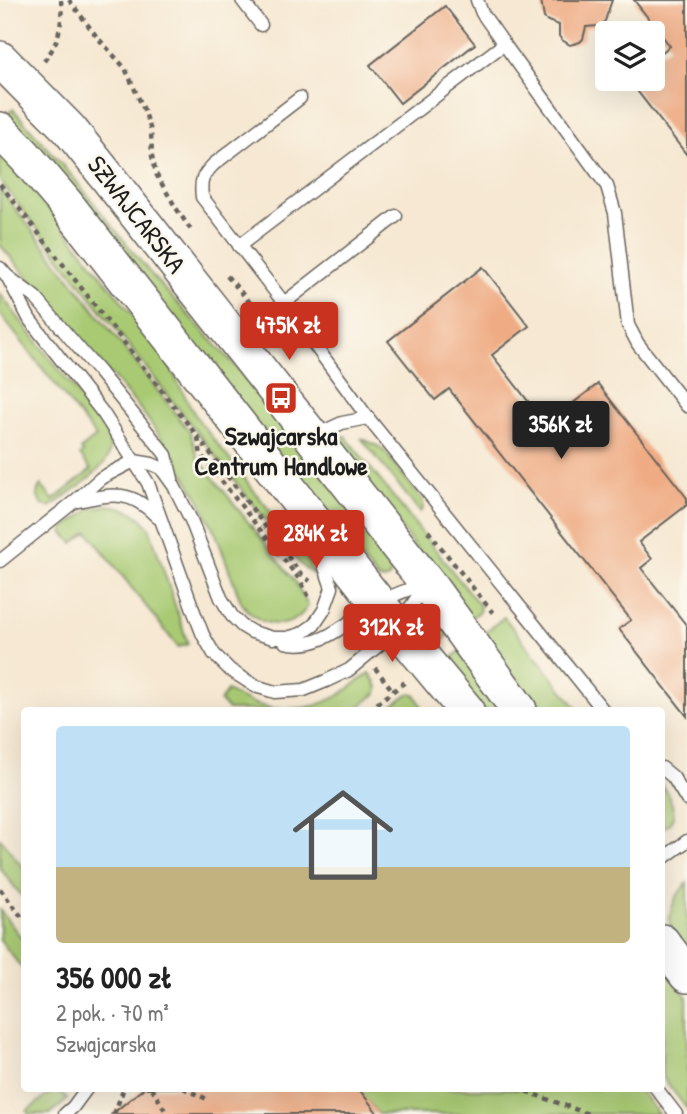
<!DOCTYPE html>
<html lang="pl">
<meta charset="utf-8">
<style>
body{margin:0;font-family:"Patrick Hand",sans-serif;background:#f2f2f2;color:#222;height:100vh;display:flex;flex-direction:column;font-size:26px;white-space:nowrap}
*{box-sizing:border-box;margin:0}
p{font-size:23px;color:#767676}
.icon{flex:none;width:38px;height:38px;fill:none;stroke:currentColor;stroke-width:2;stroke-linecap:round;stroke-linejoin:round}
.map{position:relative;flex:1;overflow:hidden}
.drawer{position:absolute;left:21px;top:707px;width:644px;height:385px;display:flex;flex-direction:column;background:#fff;border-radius:7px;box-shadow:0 7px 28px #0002}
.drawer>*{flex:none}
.buttons{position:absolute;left:595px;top:21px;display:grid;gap:14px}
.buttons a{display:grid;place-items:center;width:70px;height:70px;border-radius:7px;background:#fff;box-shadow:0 7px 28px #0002;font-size:35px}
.price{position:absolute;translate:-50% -60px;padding:0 16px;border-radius:7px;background:#c8321e;color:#fff;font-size:23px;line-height:46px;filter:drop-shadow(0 2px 4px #0008)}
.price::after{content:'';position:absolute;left:50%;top:42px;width:21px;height:16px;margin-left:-10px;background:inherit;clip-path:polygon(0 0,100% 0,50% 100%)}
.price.selected{background:#222;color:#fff}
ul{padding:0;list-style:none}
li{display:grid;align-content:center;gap:14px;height:371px;padding:0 35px}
li span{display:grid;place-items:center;height:217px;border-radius:7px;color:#555}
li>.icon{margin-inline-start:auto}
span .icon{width:126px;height:126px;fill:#fffc;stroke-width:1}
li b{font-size:30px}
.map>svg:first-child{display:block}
</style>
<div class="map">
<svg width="687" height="1114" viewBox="0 0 687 1114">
<rect width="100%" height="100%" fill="#fbf7ec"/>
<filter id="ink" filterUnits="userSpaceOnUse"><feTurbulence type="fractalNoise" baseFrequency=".0143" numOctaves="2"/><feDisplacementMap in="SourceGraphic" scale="14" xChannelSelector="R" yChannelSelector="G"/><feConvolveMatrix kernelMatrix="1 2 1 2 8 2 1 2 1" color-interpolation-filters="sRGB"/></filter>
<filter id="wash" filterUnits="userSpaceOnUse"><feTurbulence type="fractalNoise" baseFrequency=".00686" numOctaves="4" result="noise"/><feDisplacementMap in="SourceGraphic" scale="28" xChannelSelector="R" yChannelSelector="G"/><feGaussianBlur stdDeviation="1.57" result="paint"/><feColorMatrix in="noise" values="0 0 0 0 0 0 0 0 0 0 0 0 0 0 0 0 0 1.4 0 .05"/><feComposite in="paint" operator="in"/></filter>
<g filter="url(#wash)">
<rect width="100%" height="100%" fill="#f6e8d2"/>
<g fill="#a9ca73" stroke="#627348" stroke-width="2">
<path d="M 13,109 L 77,182 L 154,278 L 230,360 L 382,549 C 387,559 394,567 389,578 L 384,580 L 378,579 L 6,115 Z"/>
<path d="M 0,151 L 10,159 L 162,352 L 190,406 L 197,418 L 307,558 L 314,575 L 301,565 L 0,181 Z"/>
<path d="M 0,189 L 190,432 L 198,458 L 296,583 L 308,606 C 290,634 257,627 241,602 L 216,534 L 200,501 L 167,446 L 141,410 L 0,245 Z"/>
<path d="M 0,294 L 106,430 C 110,439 111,448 108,457 C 103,470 62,500 49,507 L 42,505 C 37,497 35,492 41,485 L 53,500 L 91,470 L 80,455 L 83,453 L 81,449 L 96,437 L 0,314 Z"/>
<path d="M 332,436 L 345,436 L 480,606 L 479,612 L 469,619 Z"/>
<path d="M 361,438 L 378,446 L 385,452 L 423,501 L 423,509 L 420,512 Z"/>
<path d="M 108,505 C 126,507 138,513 149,527 L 188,644 L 178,647 L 88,532 L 73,543 L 63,532 L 63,529 L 91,509 Z"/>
<path d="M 424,615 C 434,617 442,627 449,635 L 433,648 L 416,622 L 417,619 Z"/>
<path d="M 504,617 L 576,707 L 577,710 L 551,710 L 530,697 L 482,635 Z"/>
<path d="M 460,651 L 501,710 L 481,710 L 445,664 Z"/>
<path d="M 370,673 C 374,680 380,685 377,693 L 355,710 L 228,710 L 220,701 L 227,691 C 261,712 302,716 338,696 C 349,689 359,680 370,673 Z"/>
<path d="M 408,694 L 412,694 L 416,696 L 424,710 L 387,710 Z"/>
<path d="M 662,785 C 671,798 682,820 662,828 Z"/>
<path d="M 0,838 L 24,869 L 24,899 L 0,868 Z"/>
<path d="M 687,883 L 687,952 C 682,945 677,939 673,932 C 664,916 676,895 687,883 Z"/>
<path d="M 0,910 L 24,941 L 24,971 L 0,940 Z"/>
<path d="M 662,965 L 687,997 L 687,1109 L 662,1076 Z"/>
<path d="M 57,1088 L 58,1089 L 67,1099 L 66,1101 L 50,1114 L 29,1114 L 27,1111 Z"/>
<path d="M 358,1089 L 639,1089 L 658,1114 L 378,1114 Z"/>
</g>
<g id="blocks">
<g fill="#efab83">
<path d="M 541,0 L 612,0 L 605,21 L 602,24 L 598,26 L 586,27 L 583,39 L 580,42 L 570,45 L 562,40 L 559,36 L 559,25 L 548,21 L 544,18 Z"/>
<path d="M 634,0 L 687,0 L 687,155 L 628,79 L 653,79 L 653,59 L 670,46 Z"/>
<path d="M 445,6 L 475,44 L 400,103 L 370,65 Z"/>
<path d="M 483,267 L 529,326 L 492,355 L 546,424 L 598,384 L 687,498 L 687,505 L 639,542 L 652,559 L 641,568 L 687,626 L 687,716 L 619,629 L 631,620 L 449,389 L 435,400 L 388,341 Z"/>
<path d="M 144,1088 L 358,1088 L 378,1114 L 112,1114 Z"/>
</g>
</g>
</g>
<g filter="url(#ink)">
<use href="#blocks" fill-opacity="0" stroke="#68635c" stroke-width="2"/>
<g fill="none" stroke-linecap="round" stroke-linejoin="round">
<defs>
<g id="lane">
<path d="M 242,0 L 261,25"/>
<path d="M 504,44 L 607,186 L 615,213 L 628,325 L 638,344 L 687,406"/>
<path d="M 300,98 L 214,164 C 202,176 200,180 202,197 L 284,303 L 368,418 L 603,710"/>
<path d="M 239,246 L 504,44 L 482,13 L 477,0"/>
<path d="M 0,268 L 7,276 L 35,297 L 100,373 L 166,455 L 172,479"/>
<path d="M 7,276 L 30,320 L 103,413 L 148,483 L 194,612 L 203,635 L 214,654 L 230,670 L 255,686 L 275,692 L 304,690 L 326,681 L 349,670 L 379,645 L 397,627 L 425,586"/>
<path d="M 284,303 L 396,216"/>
<path d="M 316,435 L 342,423 L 368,418"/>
<path d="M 78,501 C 112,494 131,489 157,517"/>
<path d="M 0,561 L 75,501 L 101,478 L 134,461 L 152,464 L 161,468 L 174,486 L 191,520 L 221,598 L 232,616 L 242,626 L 252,632 L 273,638 L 287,638 L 301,634 L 314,625 L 324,610 L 332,588 L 318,547"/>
<path d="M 285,642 C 321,652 350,619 378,603 C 392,595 408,590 423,584"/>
<path d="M 662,768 L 673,777 L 687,800"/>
<path d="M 662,859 L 687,841"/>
<path d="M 656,1088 L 676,1114"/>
<path d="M 65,1114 L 73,1107 L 87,1088"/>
</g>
<g id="secondary">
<path d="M 0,59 L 69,129 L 98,165 L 427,583 L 519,710"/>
<path d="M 0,130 L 25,156 L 65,203 L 397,627 L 466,710"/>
<path d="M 662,942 L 687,975"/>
</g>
</defs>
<use href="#lane" stroke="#68635c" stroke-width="15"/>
<use href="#secondary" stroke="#68635c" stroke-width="38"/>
<g stroke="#68635c" stroke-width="4.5" stroke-dasharray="5 5" stroke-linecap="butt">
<path d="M 69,0 L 97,37 L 125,68 L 145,112 L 151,131 L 152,156 L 156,174 L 176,208 L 193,233"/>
<path d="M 44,61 C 59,43 63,23 61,0"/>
<path d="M 0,184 L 198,437 L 302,575 L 310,581"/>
<path d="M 227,276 L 279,336 L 286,351"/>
<path d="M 198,438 L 201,455 L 300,580 L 310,599"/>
<path d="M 428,531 L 493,613"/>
<path d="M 375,668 L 393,691"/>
<path d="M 369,710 L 405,682"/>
<path d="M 0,889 L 24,920"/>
<path d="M 152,1088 L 167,1114"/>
<path d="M 183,1088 L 209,1100"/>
<path d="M 517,1088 L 588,1114"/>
<path d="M 114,1114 L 124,1088"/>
</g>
<use href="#lane" stroke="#fff" stroke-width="12"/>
<use href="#secondary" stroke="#fff" stroke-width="35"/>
</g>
</g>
<defs>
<symbol id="bus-square" viewBox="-11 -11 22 22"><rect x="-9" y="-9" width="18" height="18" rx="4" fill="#c8321e" stroke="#fbf7ec"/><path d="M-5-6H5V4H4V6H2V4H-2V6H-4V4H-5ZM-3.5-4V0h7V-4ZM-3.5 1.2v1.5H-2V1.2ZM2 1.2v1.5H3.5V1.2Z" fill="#fff"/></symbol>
</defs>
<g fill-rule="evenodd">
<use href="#bus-square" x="262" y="379" width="38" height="38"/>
</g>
<g text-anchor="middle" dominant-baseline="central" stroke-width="5" stroke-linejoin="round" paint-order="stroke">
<g font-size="26" fill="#1c1c1c" stroke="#fbf7ec">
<text transform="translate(137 214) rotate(52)">SZWAJCARSKA</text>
</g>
<g font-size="26" font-weight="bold" fill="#1c1c1c" stroke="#fbf7ec">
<text x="281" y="435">Szwajcarska<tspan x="281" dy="30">Centrum Handlowe</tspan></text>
</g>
</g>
</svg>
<div class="buttons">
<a><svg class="icon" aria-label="layers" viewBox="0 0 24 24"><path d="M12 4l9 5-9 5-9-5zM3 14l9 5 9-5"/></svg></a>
</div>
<b class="price" style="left:289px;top:362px">475K zł</b>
<b class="price selected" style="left:561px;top:461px">356K zł</b>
<b class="price" style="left:316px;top:570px">284K zł</b>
<b class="price" style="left:392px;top:664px">312K zł</b>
<section class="drawer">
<ul>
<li><span style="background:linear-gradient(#bfe0f5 65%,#c2b280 0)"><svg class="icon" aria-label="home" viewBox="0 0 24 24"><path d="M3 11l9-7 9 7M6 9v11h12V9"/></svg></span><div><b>356 000 zł</b><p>2 pok. · 70 m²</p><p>Szwajcarska</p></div></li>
</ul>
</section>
</div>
